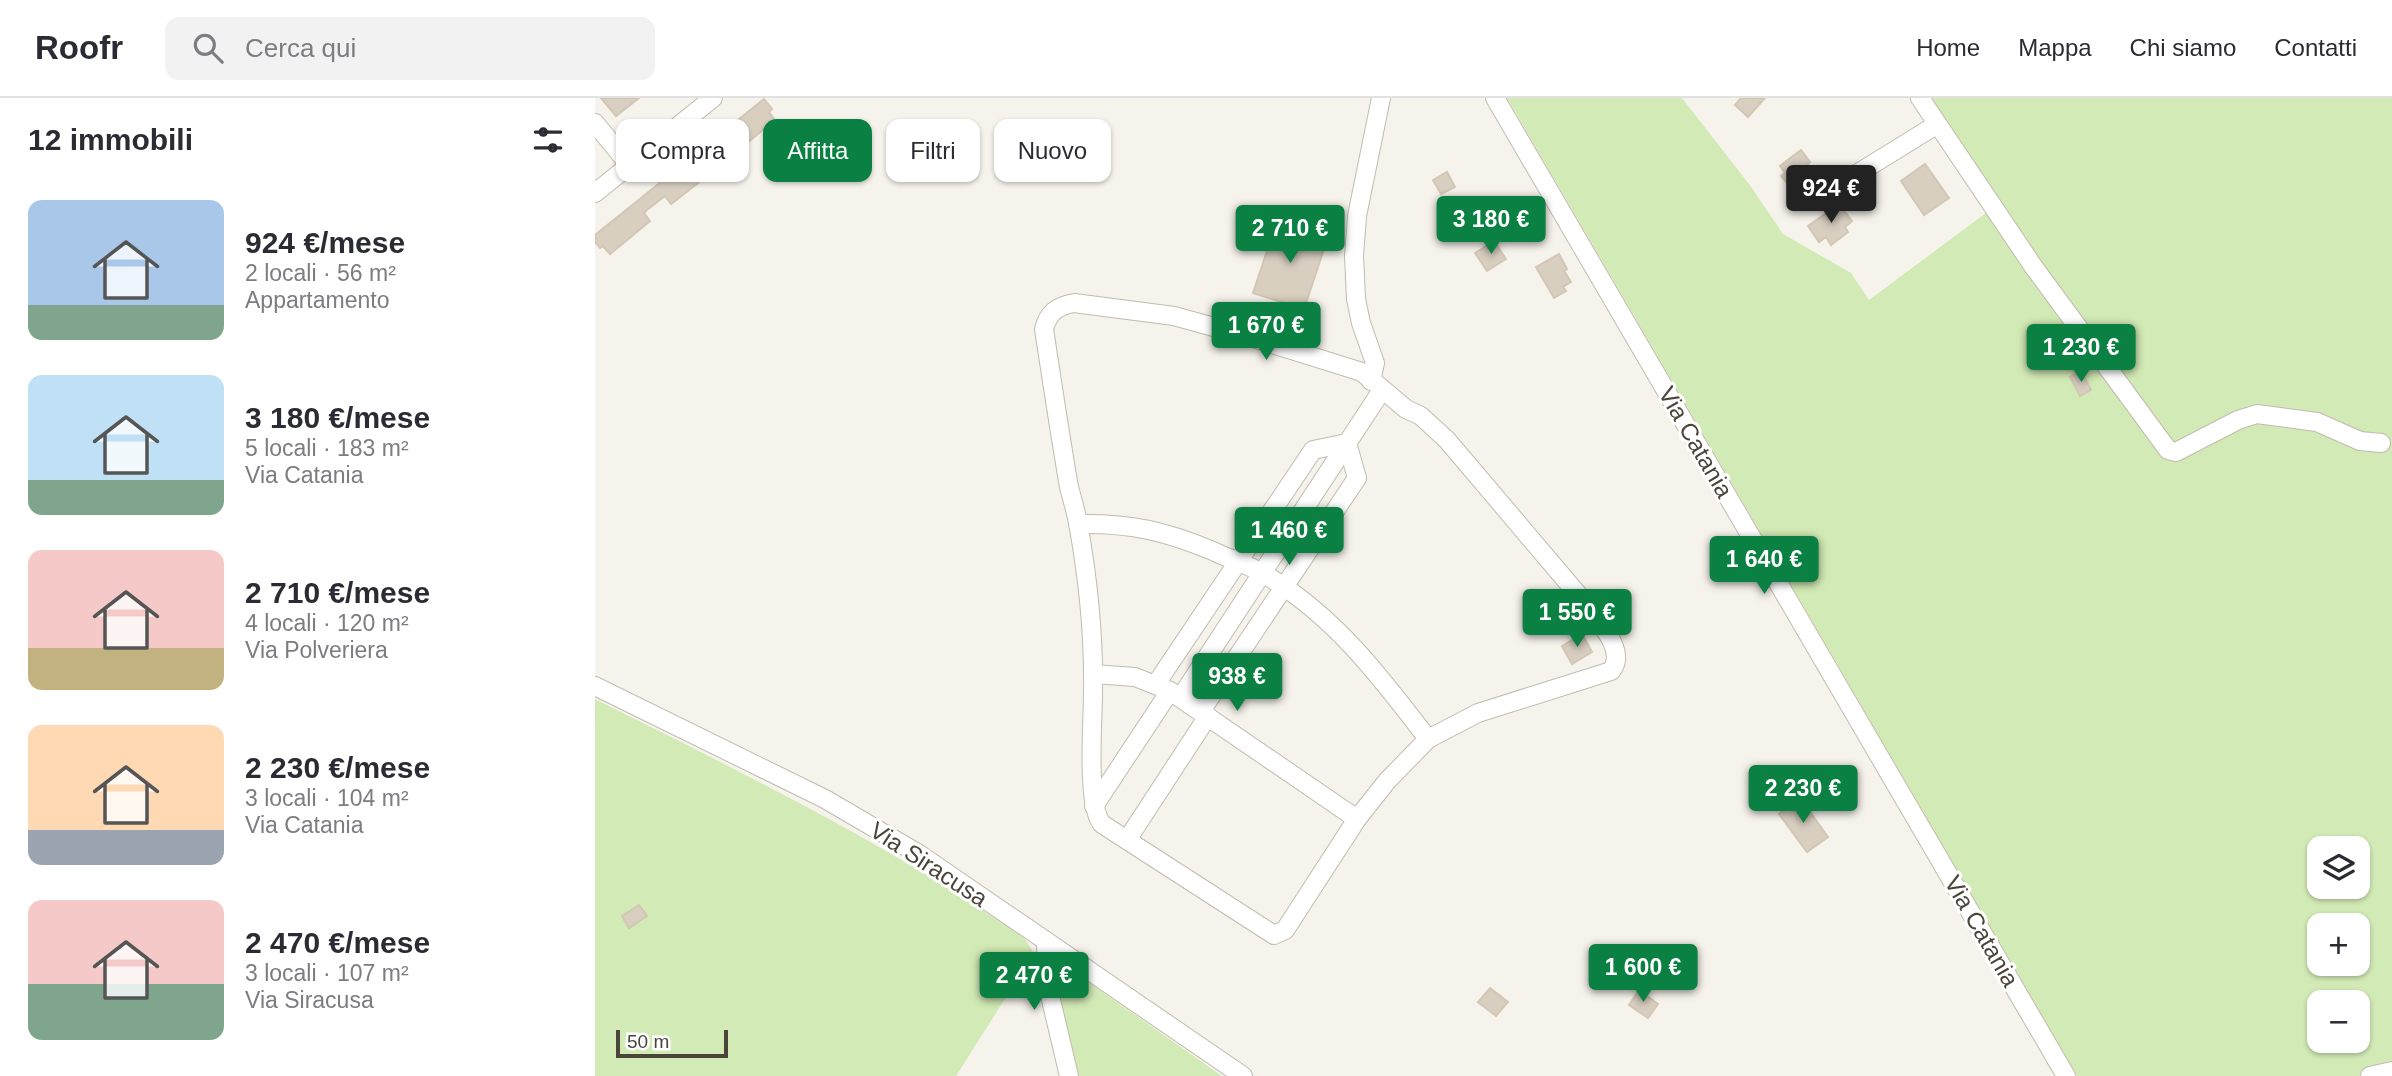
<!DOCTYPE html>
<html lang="it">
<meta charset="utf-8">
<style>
body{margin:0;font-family:Arial,sans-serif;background:#f2f2f3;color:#2b2b33;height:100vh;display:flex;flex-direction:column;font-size:26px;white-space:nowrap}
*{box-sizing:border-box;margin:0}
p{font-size:23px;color:#7c7c81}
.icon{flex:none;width:38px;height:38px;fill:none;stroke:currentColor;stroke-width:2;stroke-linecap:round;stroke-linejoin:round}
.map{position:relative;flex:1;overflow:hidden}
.side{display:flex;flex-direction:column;background:#fff;width:595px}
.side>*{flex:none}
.banner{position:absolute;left:21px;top:21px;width:665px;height:63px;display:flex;gap:14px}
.controls{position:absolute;left:1712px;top:738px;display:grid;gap:14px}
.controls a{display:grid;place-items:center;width:63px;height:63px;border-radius:14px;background:#fff;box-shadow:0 2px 5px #0004;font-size:35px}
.scale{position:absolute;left:21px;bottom:18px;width:112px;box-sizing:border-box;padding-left:7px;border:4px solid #4b4439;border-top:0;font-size:19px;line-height:24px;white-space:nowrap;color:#4b4439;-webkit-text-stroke:5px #fff;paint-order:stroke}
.price{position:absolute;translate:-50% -60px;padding:0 16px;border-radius:7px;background:#0b8043;color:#fff;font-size:23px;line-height:46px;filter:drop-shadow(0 2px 4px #0008)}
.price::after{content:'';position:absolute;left:50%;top:42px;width:21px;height:16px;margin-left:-10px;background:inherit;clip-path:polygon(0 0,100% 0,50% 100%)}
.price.selected{background:#222;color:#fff}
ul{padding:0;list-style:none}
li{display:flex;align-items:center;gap:21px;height:175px;padding:0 28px}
li span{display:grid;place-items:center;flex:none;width:196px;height:140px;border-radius:14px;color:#555}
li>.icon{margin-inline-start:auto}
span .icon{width:84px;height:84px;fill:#fffc;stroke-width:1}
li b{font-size:30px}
h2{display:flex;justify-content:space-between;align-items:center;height:84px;padding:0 28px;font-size:30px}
.tag{padding:0 24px;border-radius:14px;background:#fff;box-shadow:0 2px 5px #0004;font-size:24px;line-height:63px}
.tag.selected{background:#0b8043;color:#fff}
header{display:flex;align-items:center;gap:42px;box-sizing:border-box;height:98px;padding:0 35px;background:#fff;border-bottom:2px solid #e1e1e2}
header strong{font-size:33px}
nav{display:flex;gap:38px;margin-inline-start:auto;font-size:24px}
.search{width:490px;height:63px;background:#f2f2f3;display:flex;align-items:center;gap:18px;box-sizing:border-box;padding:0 24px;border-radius:14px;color:#7c7c81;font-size:26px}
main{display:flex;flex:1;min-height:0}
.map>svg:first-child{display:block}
</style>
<header>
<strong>Roofr</strong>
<div class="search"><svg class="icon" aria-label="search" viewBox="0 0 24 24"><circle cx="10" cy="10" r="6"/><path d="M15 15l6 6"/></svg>Cerca qui</div>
<nav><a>Home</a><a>Mappa</a><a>Chi siamo</a><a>Contatti</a></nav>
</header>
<main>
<section class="side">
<h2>12 immobili<svg class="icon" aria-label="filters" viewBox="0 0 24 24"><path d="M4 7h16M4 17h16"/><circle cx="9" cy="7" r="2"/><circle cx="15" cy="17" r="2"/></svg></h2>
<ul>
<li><span style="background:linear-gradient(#a9c7e8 75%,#7fa58c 0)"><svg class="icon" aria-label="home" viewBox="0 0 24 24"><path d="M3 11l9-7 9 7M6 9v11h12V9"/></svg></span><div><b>924 €/mese</b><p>2 locali · 56 m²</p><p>Appartamento</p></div></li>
<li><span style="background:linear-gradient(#bfe0f5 75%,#7fa58c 0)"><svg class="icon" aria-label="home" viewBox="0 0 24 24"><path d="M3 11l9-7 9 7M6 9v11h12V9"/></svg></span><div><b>3 180 €/mese</b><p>5 locali · 183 m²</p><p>Via Catania</p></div></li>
<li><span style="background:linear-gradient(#f6c9c9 70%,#c2b280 0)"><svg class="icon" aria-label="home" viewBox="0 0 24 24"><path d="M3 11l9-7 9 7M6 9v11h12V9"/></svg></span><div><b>2 710 €/mese</b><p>4 locali · 120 m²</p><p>Via Polveriera</p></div></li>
<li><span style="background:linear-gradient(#ffd9b3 75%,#9aa5b1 0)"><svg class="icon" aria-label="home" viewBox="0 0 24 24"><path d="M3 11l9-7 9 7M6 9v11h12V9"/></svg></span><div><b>2 230 €/mese</b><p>3 locali · 104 m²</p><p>Via Catania</p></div></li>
<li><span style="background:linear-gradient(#f6c9c9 60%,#7fa58c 0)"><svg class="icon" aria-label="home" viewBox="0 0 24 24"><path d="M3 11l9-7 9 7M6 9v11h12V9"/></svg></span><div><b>2 470 €/mese</b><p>3 locali · 107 m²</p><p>Via Siracusa</p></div></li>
</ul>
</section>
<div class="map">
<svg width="1797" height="978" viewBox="0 0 1797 978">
<rect width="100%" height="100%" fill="#f6f3ec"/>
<g fill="#d2eab5" fill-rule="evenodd">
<path d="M 912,0 L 1087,0 L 1154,86 L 1188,136 L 1256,175 L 1274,202 L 1403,106 L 1333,0 L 1797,0 L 1797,967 L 1768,978 L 1482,978 ZM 1724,751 L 1762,751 L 1762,789 L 1724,789 ZM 1724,828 L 1762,828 L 1762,866 L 1724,866 ZM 1724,905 L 1762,905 L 1762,943 L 1724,943 Z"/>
<path d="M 0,601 C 145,674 295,746 429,840 L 439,855 L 361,978 L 0,978 Z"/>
<path d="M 466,871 L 476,872 L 627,978 L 480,978 L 457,881 L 461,874 Z"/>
</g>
<g fill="#d8cfc1" stroke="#d3c7b4" stroke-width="2">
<path d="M 6,0 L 44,0 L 21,18 Z"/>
<path d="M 1146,0 L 1170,0 L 1153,19 L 1140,7 Z"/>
<path d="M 169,1 L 177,11 L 174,14 L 180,22 L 140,55 L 133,46 L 113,62 L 110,66 L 117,74 L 76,106 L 70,98 L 52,112 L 49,115 L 55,123 L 15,156 L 8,148 L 5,150 L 0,144 L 0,137 Z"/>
<path d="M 1206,52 L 1215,64 L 1212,67 L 1219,77 L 1199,93 L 1186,78 L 1190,75 L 1185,68 Z"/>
<path d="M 1330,66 L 1354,100 L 1329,117 L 1306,83 Z"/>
<path d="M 852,74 L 860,89 L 846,96 L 838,82 Z"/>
<path d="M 1244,106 L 1257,123 L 1250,129 L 1253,134 L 1236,147 L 1231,139 L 1224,144 L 1213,128 Z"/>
<path d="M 682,123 L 733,139 L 709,211 L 658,195 Z"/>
<path d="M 899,143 L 911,161 L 892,173 L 880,155 Z"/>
<path d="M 964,156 L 972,171 L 969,173 L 976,184 L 968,189 L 971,193 L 959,200 L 941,169 Z"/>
<path d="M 1486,273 L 1496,292 L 1485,298 L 1475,279 Z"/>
<path d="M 987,536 L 997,554 L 977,566 L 967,548 Z"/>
<path d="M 1205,700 L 1233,739 L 1212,754 L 1184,716 Z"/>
<path d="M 44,807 L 52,818 L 34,830 L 27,818 Z"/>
<path d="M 895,890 L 913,904 L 901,918 L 883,904 Z"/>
<path d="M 1044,892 L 1063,906 L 1053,920 L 1034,907 Z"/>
</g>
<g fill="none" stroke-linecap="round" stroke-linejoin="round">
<defs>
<g id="minor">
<path d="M 900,0 L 1471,978"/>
<path d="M 1325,0 L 1438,168 L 1573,352 L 1581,354 L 1643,322 L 1662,316 L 1722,324 L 1765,343 L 1786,345"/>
<path d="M 0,25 L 35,68"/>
<path d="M 0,95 L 118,0"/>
<path d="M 1223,100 L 1341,27"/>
<path d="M 479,205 L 579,218 L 655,239 L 767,274 L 811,311 L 826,318 L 852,342 L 991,506 C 1003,523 1033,554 1016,573 L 883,615 L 833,641 L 792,683 L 762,721 L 690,832 L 679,837 L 507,726 C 491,706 498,623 498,595 C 499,539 493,480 483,425 C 481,413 477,401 474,389 C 465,337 457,284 449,231 C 453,215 462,208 479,205 Z"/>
<path d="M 776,283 L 780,265 L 766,225 L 761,201 L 759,158 L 762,118 L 786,0"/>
<path d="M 483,426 C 535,425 570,433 618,453 C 634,461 652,466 667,475 C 737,515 785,578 833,641"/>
<path d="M 498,576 L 540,579 L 575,593 L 762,721"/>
<path d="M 561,586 L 718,352 L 752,345 L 762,380 L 606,613"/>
<path d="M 0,588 L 230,701 L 324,756 L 648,978"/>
<path d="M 586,599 L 787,292"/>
<path d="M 499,708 L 575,593"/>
<path d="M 532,742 L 613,618"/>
<path d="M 451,843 L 452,885 L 474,978"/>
<path d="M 1775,978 L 1797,973"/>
</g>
</defs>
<use href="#minor" stroke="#c2bbae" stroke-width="20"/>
<use href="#minor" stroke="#fff" stroke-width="18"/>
</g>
<g text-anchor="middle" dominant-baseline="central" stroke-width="6" stroke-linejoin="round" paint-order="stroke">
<g font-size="24" fill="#4b4439" stroke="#fff">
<text transform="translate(1101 344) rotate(60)">Via Catania</text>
<text transform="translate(334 766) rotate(33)">Via Siracusa</text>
<text transform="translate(1387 833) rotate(60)">Via Catania</text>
</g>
</g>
</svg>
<div class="controls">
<a><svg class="icon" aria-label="layers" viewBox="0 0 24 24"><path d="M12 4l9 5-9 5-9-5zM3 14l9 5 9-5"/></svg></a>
<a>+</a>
<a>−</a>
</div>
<div class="scale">50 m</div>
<b class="price selected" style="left:1236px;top:127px">924 €</b>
<b class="price" style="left:896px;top:158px">3 180 €</b>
<b class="price" style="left:695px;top:167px">2 710 €</b>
<b class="price" style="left:671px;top:264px">1 670 €</b>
<b class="price" style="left:1486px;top:286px">1 230 €</b>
<b class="price" style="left:694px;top:469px">1 460 €</b>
<b class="price" style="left:1169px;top:498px">1 640 €</b>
<b class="price" style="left:982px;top:551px">1 550 €</b>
<b class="price" style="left:642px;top:615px">938 €</b>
<b class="price" style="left:1208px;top:727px">2 230 €</b>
<b class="price" style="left:1048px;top:906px">1 600 €</b>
<b class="price" style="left:439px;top:914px">2 470 €</b>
<div class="banner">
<a class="tag">Compra</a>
<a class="tag selected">Affitta</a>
<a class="tag">Filtri</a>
<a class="tag">Nuovo</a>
</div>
</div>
</main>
